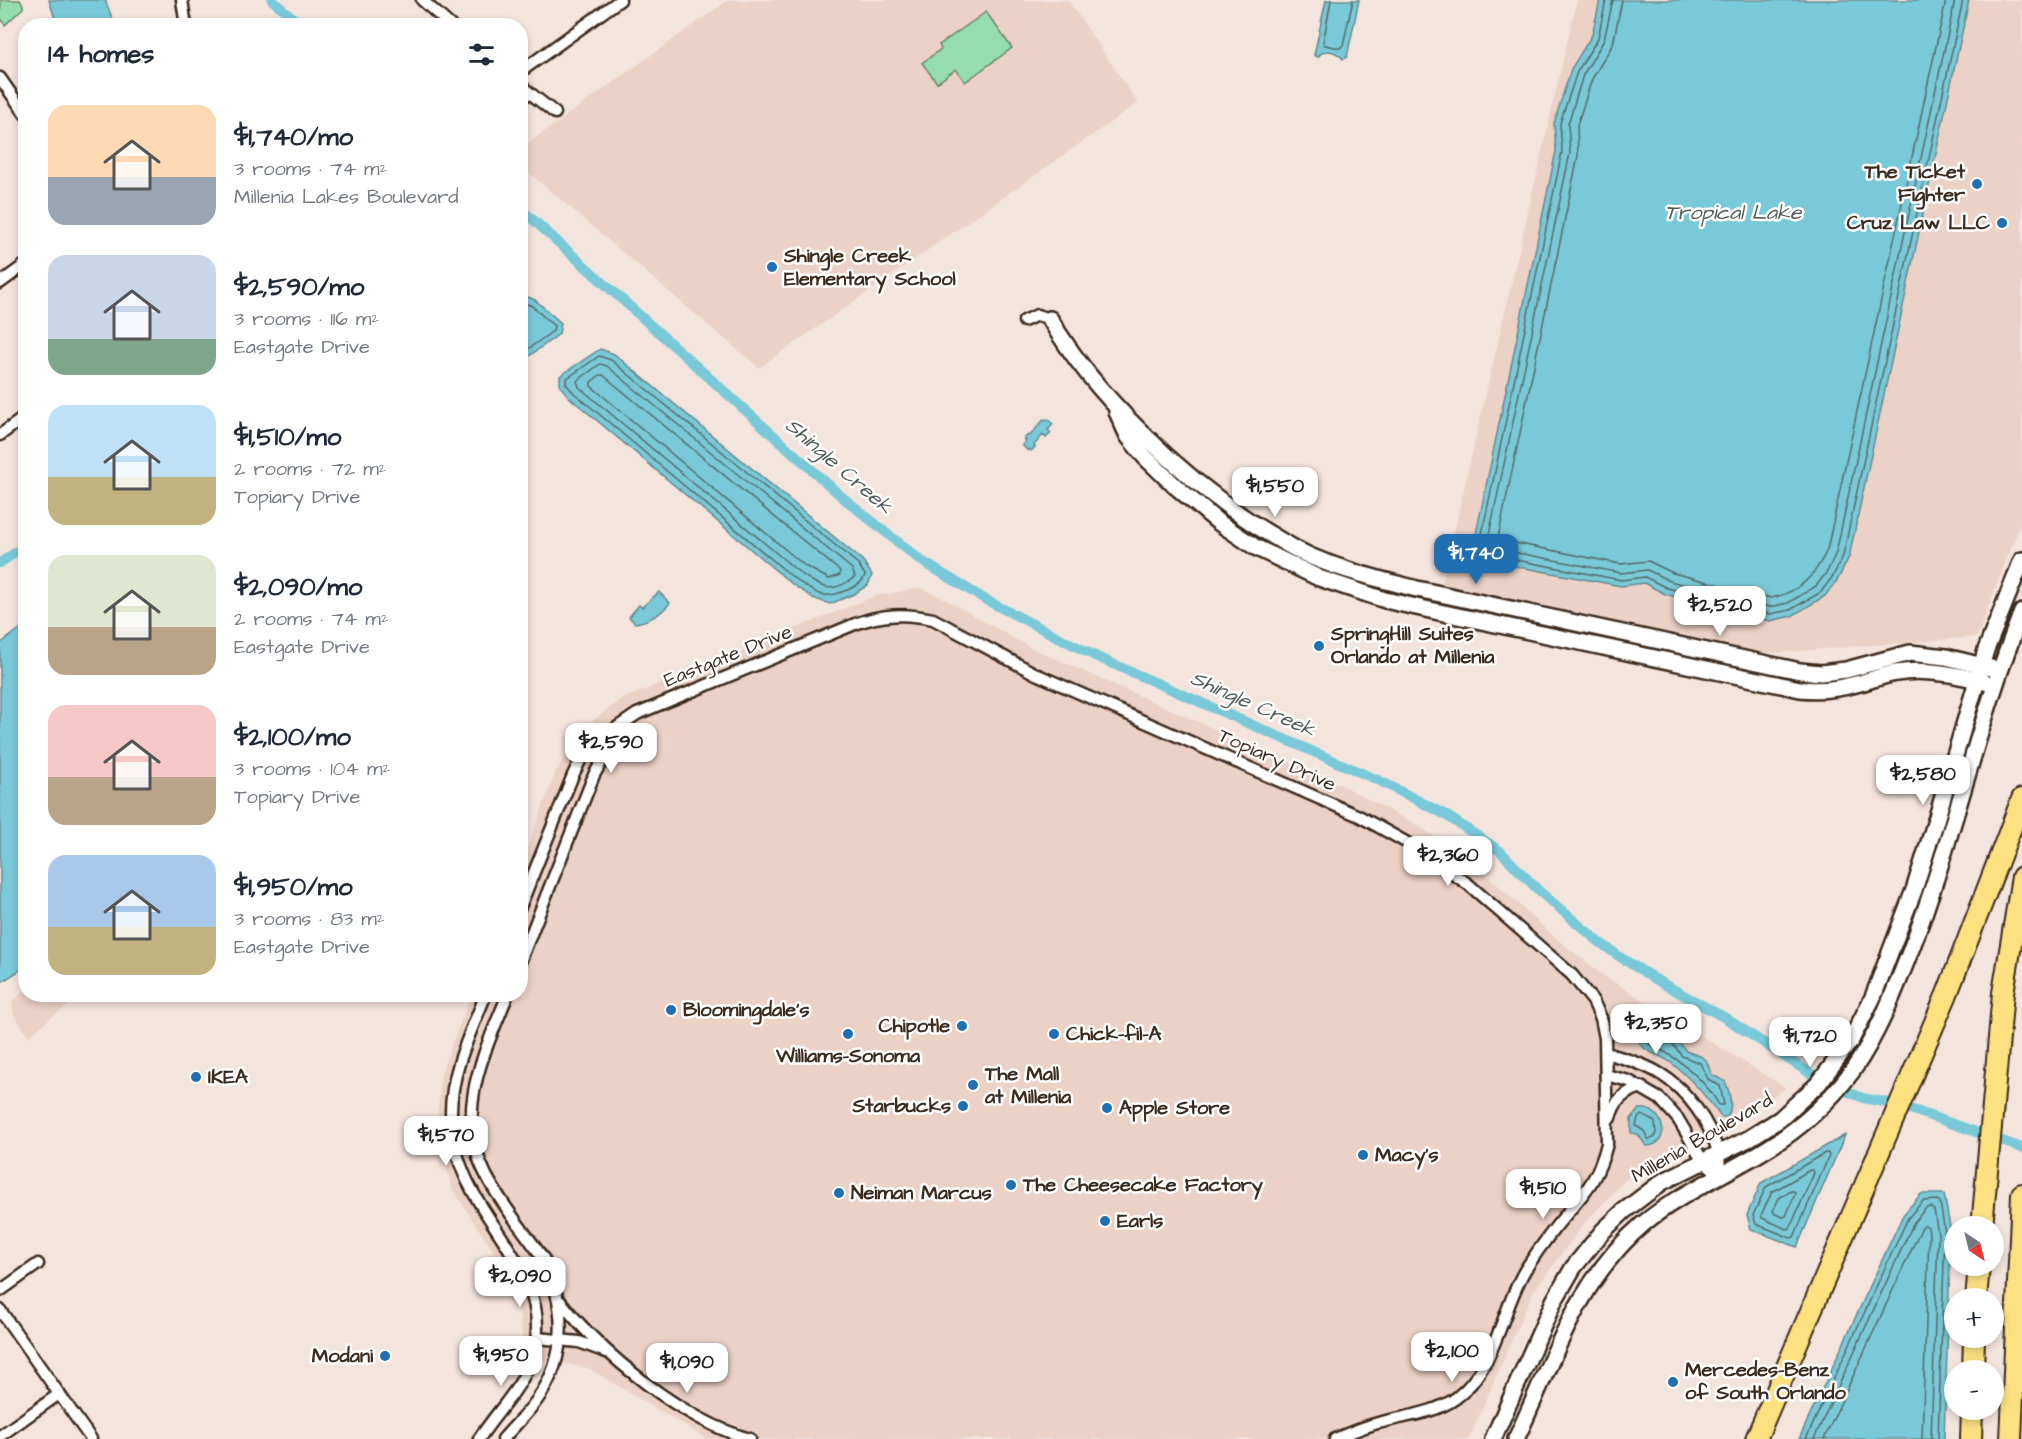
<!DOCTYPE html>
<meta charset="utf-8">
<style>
body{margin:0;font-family:"Architects Daughter",sans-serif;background:#f6f6f7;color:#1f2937;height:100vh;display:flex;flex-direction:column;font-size:22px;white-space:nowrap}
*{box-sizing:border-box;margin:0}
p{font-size:20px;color:#747a83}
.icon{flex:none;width:33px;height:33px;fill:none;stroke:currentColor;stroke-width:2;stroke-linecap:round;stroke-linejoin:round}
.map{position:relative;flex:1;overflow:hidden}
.drawer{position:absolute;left:18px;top:18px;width:510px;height:984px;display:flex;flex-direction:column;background:#fff;border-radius:24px;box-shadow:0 3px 9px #0003}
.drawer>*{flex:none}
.needle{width:39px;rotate:145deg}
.buttons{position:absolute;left:1944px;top:1216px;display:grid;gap:12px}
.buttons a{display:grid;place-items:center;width:60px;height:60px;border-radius:50%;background:#fff;box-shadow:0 3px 9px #0003;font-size:30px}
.price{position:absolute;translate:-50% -51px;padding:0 14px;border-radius:12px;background:#fff;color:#222;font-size:20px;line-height:39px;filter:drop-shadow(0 2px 3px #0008)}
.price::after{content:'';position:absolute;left:50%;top:36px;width:18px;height:14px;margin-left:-9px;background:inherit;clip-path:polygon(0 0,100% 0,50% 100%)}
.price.on{background:#1f6fb2;color:#fff}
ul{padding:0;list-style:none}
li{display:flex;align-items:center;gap:18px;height:150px;padding:0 30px}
li span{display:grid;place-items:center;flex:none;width:168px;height:120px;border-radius:18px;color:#555}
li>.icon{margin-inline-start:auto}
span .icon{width:72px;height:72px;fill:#fffc;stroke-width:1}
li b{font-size:26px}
h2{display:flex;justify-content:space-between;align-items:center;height:72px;padding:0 30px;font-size:26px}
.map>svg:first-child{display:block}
</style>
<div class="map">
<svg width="2022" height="1439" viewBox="0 0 2022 1439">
<rect width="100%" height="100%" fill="#f4e4de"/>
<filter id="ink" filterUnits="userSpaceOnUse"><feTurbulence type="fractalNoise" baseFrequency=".0167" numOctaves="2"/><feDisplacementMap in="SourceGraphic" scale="12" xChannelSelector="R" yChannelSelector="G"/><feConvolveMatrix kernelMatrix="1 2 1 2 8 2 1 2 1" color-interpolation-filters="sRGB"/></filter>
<g filter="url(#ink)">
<g fill="#ecd1c7">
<path d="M 728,0 L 1068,0 L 1138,103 L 759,368 L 521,166 L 520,149 Z"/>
<path d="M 1577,0 L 2022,0 L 2022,519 L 1977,637 L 1760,654 L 1441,588 Z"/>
<path d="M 920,588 L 945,599 L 1029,647 L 1341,785 L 1419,826 L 1479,868 L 1558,940 L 1604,976 L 1786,1088 L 1738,1118 L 1676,1148 L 1626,1179 L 1582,1226 L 1532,1294 L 1469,1439 L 707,1439 L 588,1368 L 518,1355 L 522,1333 L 515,1285 L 452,1188 L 436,1132 L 441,1073 L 471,995 L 520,994 L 521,865 L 556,771 L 581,730 L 620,700 L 875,596 Z"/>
<path d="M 25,991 L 26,994 L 81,996 L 68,998 L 69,1005 L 49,1019 L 29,1037 L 14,1015 L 12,1001 Z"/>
</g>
<g fill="#95ddad" stroke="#688466" stroke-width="1.5">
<path d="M 1,0 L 20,0 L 23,5 L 23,8 L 5,25 L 0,17 Z"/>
<path d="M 986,12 L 1012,48 L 965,82 L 956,69 L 937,83 L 922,63 L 941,49 L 939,45 Z"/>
</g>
<g fill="#7ac9d8" stroke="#61898e" stroke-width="1.5">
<path d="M 49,0 L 105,0 L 115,25 L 57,25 Z"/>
<path d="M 1326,0 L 1359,0 L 1347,57 L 1343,59 C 1336,51 1325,47 1318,57 L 1314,55 Z"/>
<path d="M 1600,0 L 1969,0 L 1849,557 L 1838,579 L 1825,596 L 1792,616 L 1770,621 L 1665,594 L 1644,583 L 1621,586 L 1477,559 L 1476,534 L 1556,151 L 1554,123 L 1571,69 L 1592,35 Z"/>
<path d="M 521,294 L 535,300 L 561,323 L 559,334 L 521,362 Z"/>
<path d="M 600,349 L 614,354 L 863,561 L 872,575 L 868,585 L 854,594 L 830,604 L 813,598 L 792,584 L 569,397 L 560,386 L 560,376 Z"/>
<path d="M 1044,419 L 1045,421 L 1047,419 L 1053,424 L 1048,430 L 1051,433 L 1046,438 L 1043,435 L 1034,445 L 1035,447 L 1031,451 L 1029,449 L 1028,451 L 1022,445 L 1026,441 L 1024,439 L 1028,435 L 1030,436 Z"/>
<path d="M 659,592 L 670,603 C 661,614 649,621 635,623 L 629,617 L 639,605 L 642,607 Z"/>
<path d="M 25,625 L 25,967 L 0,983 L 0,644 Z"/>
<path d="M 1641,1021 L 1659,1035 L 1674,1036 L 1686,1051 L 1700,1056 L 1706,1060 L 1712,1075 L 1725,1081 C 1730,1093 1734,1107 1727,1117 L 1721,1117 C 1706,1096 1691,1078 1670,1062 C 1662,1056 1648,1053 1642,1046 C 1635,1038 1634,1027 1641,1021 Z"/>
<path d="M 1639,1109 C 1663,1105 1674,1146 1646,1146 L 1638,1134 L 1631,1133 L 1631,1119 Z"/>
<path d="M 1845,1135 L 1797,1247 L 1751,1229 L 1747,1215 L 1761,1183 Z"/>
<path d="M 1921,1194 L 1944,1194 L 1951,1232 L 1944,1439 L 1799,1439 L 1903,1215 Z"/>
</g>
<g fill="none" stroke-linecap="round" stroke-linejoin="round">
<g stroke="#546a68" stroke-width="1.5">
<path d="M 1331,0 L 1323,43 L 1325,45 L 1340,48 L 1343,45 L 1353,0"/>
<path d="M 1606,0 L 1598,38 L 1577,72 L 1560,123 L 1562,152 L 1482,534 L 1483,552 L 1485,554 L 1621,580 L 1645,577 L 1667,588 L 1770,614 L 1790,610 L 1821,592 L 1833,576 L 1843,556 L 1963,0"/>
<path d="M 1613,0 L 1604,40 L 1583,75 L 1568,124 L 1570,153 L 1489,535 L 1490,545 L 1492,548 L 1621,573 L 1647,570 L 1670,581 L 1770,607 L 1788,603 L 1816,586 L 1827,572 L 1836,553 L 1955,0"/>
<path d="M 1622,0 L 1613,44 L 1592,79 L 1577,125 L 1578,156 L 1498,538 L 1500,540 L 1621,564 L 1648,561 L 1673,573 L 1771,598 C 1800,592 1815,576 1827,550 L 1946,0"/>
<path d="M 520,301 L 532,306 L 554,326 L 553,331 L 520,355"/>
<path d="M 599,356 L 611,360 L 858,564 L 865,575 C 863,583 855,587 847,590 C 821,601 817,594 795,579 L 574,393 L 566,384 L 566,379 Z"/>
<path d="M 600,364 L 607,366 L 852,569 L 855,577 C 831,595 822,588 800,573 L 579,387 L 577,381 Z"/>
<path d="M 600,375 L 603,375 L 840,571 L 840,575 L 829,579 L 805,566 L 591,386 L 591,382 Z"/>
<path d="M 1646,1035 L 1658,1041 L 1670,1041 L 1682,1056 L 1700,1063 L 1708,1079 L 1720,1086 L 1724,1105 L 1719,1105 C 1709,1086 1687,1065 1668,1054 C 1660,1049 1649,1046 1644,1038 Z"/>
<path d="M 1642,1115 L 1655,1122 L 1656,1133 L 1654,1138 L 1648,1139 L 1644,1131 L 1636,1126 L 1638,1118 Z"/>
<path d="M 1825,1153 L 1828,1153 L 1829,1156 L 1794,1237 L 1791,1238 L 1756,1224 L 1753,1215 L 1766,1187 Z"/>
<path d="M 1810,1170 L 1813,1170 L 1814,1173 L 1790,1228 L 1787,1229 L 1762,1218 L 1761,1215 L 1772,1192 Z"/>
<path d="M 1791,1191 L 1794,1191 L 1795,1194 L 1786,1216 L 1783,1217 L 1775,1214 L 1773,1211 L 1779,1198 Z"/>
<path d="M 1806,1439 L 1908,1218 L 1923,1201 L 1937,1200 L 1940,1202 L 1945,1233 L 1938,1439"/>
<path d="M 1814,1439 L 1914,1222 L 1926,1208 L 1931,1207 L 1934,1210 L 1938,1234 L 1931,1439"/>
<path d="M 1824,1439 L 1922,1227 L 1925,1225 L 1928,1227 L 1929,1234 L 1922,1439"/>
</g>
<g stroke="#7ac9d8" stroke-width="10">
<path d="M 272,0 L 303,26"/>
<path d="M 520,208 L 841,496 L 920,560 L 986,600 L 1095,656 L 1380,781 L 1444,814 L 1500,851 L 1539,891 L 1598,941 L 1620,957 L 1660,982 L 1727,1019 L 1822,1081 L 1863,1098 L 1889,1103 L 1916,1111 L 2022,1148"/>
<path d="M 0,563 L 26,545"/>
</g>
<defs>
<g id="street">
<path d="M 182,0 L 186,26"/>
<path d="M 422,0 L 451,26"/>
<path d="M 520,72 L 620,0"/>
<path d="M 0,78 L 26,115"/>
<path d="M 520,85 L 555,113"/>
<path d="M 0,283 L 26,264"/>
<path d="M 1024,321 L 1037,315 L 1050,319"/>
<path d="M 0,435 L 26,416"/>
<path d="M 520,907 L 573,775 L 582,757 L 590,746 L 637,714 L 855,624 C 882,614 905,613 933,619 L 1036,674 L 1359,816 L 1411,845 L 1468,884 L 1572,975 L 1593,1001 L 1601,1018 L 1605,1038 L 1607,1144 C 1596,1187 1579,1197 1554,1229 C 1544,1242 1534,1256 1525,1270 C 1501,1311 1496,1368 1456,1398 C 1434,1414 1404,1416 1378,1423 C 1363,1427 1349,1433 1335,1439"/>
<path d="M 520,962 L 594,775 L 606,754 L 618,727"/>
<path d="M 1606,1053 C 1626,1059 1645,1064 1662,1075 C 1688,1091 1710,1123 1718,1152 C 1720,1159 1720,1168 1720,1175"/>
<path d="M 1606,1075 L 1629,1081 L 1660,1099 L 1678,1119 L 1703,1161 L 1720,1175"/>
<path d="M 1610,1118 C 1615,1100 1624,1092 1642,1087"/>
<path d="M 0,1291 L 38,1264"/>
<path d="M 561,1302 C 604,1356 683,1420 750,1439"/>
<path d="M 0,1310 L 91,1439"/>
<path d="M 537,1338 L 579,1342 L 606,1352"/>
<path d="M 0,1436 L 59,1394"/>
<path d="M 479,1439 C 499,1408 527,1384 535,1347 C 548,1286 498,1239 472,1190 C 460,1168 452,1142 451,1116 C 450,1073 470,1034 486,994"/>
<path d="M 503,1439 C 514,1426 527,1414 537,1400 C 568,1356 567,1306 543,1258 C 524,1231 501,1204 486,1175 C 453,1112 484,1054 508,994"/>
</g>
<g id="secondary">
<path d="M 1050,319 C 1094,395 1179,474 1252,523 C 1271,535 1291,548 1312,557 C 1345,571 1382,580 1417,589 L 1800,671 L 1821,673 L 1846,670 L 1910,653 L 1946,657 L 1999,670"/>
<path d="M 1117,412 L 1128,436 L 1145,457 L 1174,485 L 1218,522 L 1255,547 L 1319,578 L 1385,600 L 1425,609 L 1800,689 C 1819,691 1838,689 1856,684 C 1869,681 1883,675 1896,673 C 1926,668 1956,674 1984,682"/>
<path d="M 1493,1439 L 1554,1301 L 1573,1268 L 1603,1231 L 1624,1211 L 1662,1182 L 1748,1139 L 1780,1119 L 1819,1083 L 1851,1040 L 1873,997 L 1914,890 L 1937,817 L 1986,650 L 2022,560"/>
<path d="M 1516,1439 C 1552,1363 1577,1280 1643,1224 C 1680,1193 1727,1174 1768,1148 C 1801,1128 1830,1101 1853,1070 C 1878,1034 1894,993 1910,952 C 1953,841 1977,723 2022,612"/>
</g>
<g id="highway">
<path d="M 1982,1227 L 2003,993 L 2022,877"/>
<path d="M 1976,1299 L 1979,1266"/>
<path d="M 1973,1371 L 1974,1338"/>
<path d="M 1756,1439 L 1947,994 L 2022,799"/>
<path d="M 1971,1439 L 1972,1410"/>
<path d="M 2011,1439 L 2022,1194"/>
</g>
</defs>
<use href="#street" stroke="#3b2a1e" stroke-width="15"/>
<use href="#secondary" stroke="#3b2a1e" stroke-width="20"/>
<use href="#highway" stroke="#3b2a1e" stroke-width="24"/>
<use href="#street" stroke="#fff" stroke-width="10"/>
<use href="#secondary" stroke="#fff" stroke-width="15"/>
<use href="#highway" stroke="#fbe180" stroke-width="20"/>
</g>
</g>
<g fill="#1f6fb2" stroke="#fff" stroke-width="2">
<circle cx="1977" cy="184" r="6"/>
<circle cx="2002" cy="223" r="6"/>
<circle cx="772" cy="267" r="6"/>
<circle cx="1319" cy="646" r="6"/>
<circle cx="671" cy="1010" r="6"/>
<circle cx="962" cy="1026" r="6"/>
<circle cx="848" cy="1034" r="6"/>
<circle cx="1054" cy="1034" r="6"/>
<circle cx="196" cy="1077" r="6"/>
<circle cx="973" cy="1085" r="6"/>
<circle cx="963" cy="1106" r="6"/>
<circle cx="1107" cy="1108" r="6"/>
<circle cx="1363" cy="1155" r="6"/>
<circle cx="1011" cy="1185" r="6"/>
<circle cx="839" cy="1193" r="6"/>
<circle cx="1105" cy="1221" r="6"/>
<circle cx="385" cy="1356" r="6"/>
<circle cx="1673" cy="1382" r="6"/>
</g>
<g text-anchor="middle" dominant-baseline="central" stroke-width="5" stroke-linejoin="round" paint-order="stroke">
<g font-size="20" font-weight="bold" fill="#3b2a1e" stroke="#fff" text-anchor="start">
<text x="1965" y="172" text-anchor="end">The Ticket<tspan x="1965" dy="23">Fighter</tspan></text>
<text x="1990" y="223" text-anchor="end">Cruz Law LLC</text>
<text x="784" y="256">Shingle Creek<tspan x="784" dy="23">Elementary School</tspan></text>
<text x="1331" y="634">SpringHill Suites<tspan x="1331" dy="23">Orlando at Millenia</tspan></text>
<text x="683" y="1010">Bloomingdale's</text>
<text x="950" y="1026" text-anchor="end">Chipotle</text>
<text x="1066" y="1034">Chick-fil-A</text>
<text x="848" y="1056" text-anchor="middle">Williams-Sonoma</text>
<text x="985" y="1074">The Mall<tspan x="985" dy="23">at Millenia</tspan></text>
<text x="208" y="1077">IKEA</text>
<text x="951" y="1106" text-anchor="end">Starbucks</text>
<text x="1119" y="1108">Apple Store</text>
<text x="1375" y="1155">Macy's</text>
<text x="1023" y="1185">The Cheesecake Factory</text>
<text x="851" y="1193">Neiman Marcus</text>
<text x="1117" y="1221">Earls</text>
<text x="373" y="1356" text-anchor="end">Modani</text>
<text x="1685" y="1370">Mercedes-Benz<tspan x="1685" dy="23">of South Orlando</tspan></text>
</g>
<g font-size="20" fill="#3b2a1e" stroke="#fff">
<text transform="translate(728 656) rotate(-22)">Eastgate Drive</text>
<text transform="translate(1277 760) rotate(24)">Topiary Drive</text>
<text transform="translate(1702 1138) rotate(-30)">Millenia Boulevard</text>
</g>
<g font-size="21" font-style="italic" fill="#4e5a56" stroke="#fff">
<text x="1733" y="212">Tropical Lake</text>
<text transform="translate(839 466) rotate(41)">Shingle Creek</text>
<text transform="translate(1253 704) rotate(24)">Shingle Creek</text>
</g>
</g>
</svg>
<div class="buttons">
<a><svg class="needle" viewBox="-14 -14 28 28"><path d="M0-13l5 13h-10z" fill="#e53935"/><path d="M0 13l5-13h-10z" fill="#747a83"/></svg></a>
<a>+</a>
<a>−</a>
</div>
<b class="price" style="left:1275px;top:518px">$1,550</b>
<b class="price on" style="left:1476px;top:585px">$1,740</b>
<b class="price" style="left:1720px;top:637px">$2,520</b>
<b class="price" style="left:611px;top:774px">$2,590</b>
<b class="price" style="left:1923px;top:806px">$2,580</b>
<b class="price" style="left:1448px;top:887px">$2,360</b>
<b class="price" style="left:1656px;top:1055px">$2,350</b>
<b class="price" style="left:1810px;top:1068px">$1,720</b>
<b class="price" style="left:446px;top:1167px">$1,570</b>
<b class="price" style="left:1543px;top:1220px">$1,510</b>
<b class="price" style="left:520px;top:1308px">$2,090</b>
<b class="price" style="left:1452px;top:1383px">$2,100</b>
<b class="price" style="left:501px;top:1387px">$1,950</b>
<b class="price" style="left:687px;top:1394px">$1,090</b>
<section class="drawer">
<h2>14 homes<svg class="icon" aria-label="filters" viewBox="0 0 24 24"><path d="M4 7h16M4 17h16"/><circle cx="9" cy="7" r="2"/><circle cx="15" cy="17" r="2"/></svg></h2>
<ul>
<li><span style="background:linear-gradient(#ffd9b3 60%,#9aa5b1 0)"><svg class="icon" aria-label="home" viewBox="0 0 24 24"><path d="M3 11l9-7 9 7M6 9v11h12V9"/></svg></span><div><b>$1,740/mo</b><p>3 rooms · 74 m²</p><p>Millenia Lakes Boulevard</p></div></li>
<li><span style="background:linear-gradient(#c9d6e8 70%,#7fa58c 0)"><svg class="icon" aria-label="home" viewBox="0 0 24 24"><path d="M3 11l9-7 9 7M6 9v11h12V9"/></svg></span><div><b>$2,590/mo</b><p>3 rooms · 116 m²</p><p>Eastgate Drive</p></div></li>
<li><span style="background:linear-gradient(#bfe0f5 60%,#c2b280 0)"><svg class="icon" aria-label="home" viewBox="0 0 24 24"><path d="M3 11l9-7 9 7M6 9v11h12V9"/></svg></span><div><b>$1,510/mo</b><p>2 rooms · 72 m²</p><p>Topiary Drive</p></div></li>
<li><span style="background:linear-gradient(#dfe7d0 60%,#b9a48a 0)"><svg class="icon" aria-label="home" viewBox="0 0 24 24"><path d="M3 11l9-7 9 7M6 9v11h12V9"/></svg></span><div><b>$2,090/mo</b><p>2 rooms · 74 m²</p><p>Eastgate Drive</p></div></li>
<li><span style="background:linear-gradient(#f6c9c9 60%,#b9a48a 0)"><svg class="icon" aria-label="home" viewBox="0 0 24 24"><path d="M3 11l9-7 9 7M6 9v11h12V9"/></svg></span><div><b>$2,100/mo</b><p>3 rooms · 104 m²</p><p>Topiary Drive</p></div></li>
<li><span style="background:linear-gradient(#a9c7e8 60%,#c2b280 0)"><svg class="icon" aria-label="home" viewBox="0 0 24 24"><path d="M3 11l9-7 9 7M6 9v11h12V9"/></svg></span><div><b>$1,950/mo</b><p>3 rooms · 83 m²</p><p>Eastgate Drive</p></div></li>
</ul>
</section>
</div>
